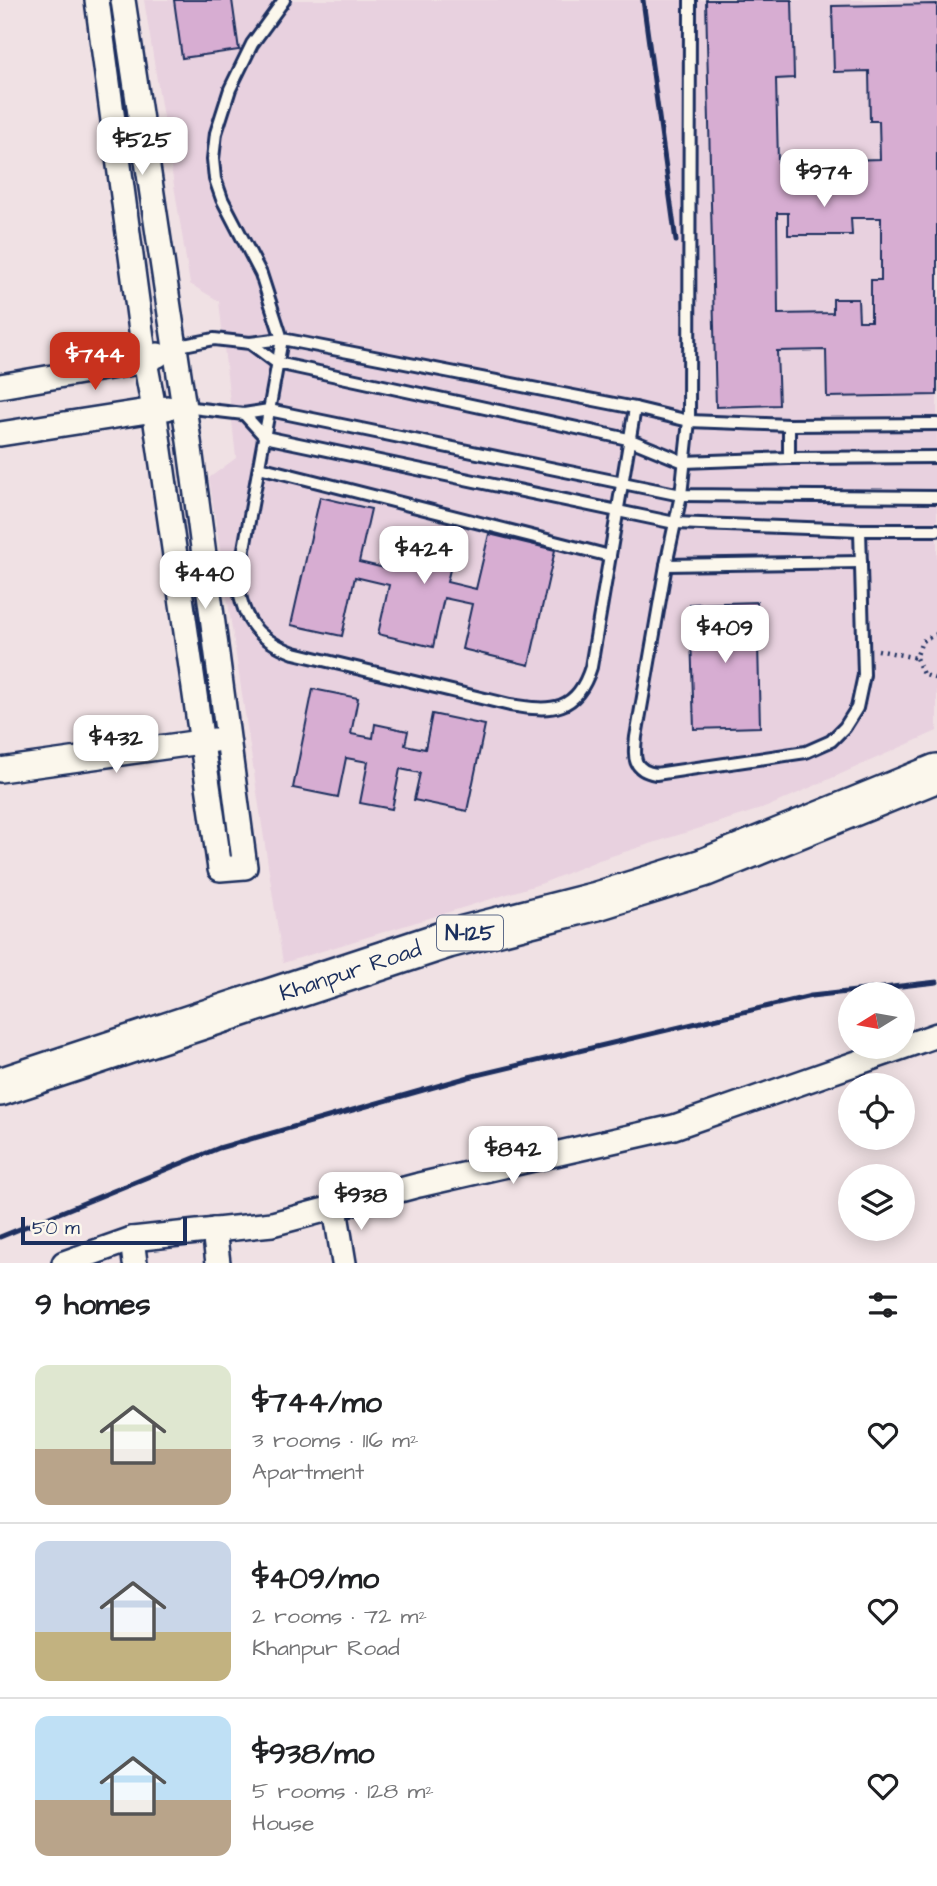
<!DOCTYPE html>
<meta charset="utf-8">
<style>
body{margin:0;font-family:"Architects Daughter",sans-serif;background:#f6f6f6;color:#202124;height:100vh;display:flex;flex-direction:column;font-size:26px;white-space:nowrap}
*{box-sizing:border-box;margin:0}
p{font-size:23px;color:#757577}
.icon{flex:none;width:38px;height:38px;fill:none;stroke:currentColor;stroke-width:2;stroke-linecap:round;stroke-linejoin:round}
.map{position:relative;height:1263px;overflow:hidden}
.drawer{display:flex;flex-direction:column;background:#fff;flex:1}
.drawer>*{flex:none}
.needle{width:46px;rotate:259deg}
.controls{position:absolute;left:838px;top:982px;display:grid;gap:14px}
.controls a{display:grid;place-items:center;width:77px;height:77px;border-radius:50%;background:#fff;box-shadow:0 4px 18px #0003;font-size:35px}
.scale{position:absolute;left:21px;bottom:18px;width:166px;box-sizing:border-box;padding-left:7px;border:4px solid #1b2f5e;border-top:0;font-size:19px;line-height:24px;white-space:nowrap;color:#1b2f5e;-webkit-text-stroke:5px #fbf7ec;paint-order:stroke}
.price{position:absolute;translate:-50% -60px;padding:0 16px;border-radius:14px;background:#fff;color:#222;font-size:23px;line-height:46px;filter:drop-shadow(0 2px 4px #0008)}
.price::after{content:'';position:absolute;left:50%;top:42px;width:21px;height:16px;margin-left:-10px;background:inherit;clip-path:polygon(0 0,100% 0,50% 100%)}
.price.selected{background:#c8321e;color:#fff}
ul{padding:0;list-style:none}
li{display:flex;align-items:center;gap:21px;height:175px;padding:0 35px}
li+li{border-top:2px solid #e0e0e0}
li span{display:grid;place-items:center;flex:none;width:196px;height:140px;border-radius:14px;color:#555}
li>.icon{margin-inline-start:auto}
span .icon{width:84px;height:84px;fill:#fffc;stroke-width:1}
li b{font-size:30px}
h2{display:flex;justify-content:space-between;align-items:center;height:84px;padding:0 35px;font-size:30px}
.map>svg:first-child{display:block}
</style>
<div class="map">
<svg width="937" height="1263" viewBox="0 0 937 1263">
<rect width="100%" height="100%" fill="#f0e1e4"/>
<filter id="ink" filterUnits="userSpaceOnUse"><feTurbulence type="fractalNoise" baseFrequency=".0143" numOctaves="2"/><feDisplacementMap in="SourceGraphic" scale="14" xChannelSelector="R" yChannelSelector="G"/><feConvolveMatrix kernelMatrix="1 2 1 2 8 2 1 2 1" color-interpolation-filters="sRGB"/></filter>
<g filter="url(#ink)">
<path fill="#e8d1df" d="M 144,0 L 937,0 L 937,731 L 767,807 L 599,860 L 543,883 L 283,963 L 209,478 L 236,458 L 219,301 L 190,284 Z"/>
<g fill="#d7add2" stroke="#1b2f5e" stroke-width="2" fill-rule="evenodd">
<path d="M 174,0 L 232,0 L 239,50 L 182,58 Z"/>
<path d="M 706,0 L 792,0 L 794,78 L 776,79 L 778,162 L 880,159 L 879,121 L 870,121 L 869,71 L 834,72 L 832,6 L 937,4 L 937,395 L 827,397 L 826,350 L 777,351 L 779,405 L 716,407 ZM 777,213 L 788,213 L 788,235 L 852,235 L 851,218 L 881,218 L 881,280 L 871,280 L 871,321 L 859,321 L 858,299 L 833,299 L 833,313 L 778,314 Z"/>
<path d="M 320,497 L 371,509 L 359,562 L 393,570 L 400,537 L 455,549 L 447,582 L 476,589 L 489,534 L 555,550 L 529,665 L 462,649 L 472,604 L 444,598 L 433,647 L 378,634 L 389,585 L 355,577 L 342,636 L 291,625 Z"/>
<path d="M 757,602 L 760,727 L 694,729 L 690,604 Z"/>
<path d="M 313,689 L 358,698 L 351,734 L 373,738 L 375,724 L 408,731 L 405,745 L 425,749 L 432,714 L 485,725 L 467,811 L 414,800 L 420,773 L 400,769 L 392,809 L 360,803 L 368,762 L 346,758 L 338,797 L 293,788 Z"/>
</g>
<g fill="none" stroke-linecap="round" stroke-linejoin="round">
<defs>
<g id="service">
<path d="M 284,0 L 252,44 L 230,89 L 216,133 L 213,159 L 215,179 L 222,199 L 261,274 L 282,339 L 238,582 C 242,621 259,640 294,653 L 510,705 C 552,712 577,712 591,667 L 635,408"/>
<path d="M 690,0 L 689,421 L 681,495 L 666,565 L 636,737 C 634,757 632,770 656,774 L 806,752 L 831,741 L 845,727 L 857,708 L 864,675 L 860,530"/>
<path d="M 250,343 L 282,339 L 635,408 L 689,421 L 789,425 L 937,424"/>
<path d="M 174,347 L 214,339 L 250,343 L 277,363 L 628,439 L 684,462 L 789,458 L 937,457"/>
<path d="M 184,407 L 244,414 L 269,410 L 681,495 L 937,497"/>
<path d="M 244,414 L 265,437 L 675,523 L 860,530 L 937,530"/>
<path d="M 789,458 L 789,425"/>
<path d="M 259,467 L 610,556"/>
<path d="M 666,565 L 861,562"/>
</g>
<g id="minor">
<path d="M 97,0 L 145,361 L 154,409 L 220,869 L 245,867 L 189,441 L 123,0"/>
<path d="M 0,386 L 145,361 L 158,355"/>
<path d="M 0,434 L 167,408"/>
<path d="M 0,770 L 215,740"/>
<path d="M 335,1208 L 344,1263"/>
<path d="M 214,1230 L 218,1263"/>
<path d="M 132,1239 L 135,1263"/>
<path d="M 64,1263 L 132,1239 L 272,1224 L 419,1185 L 674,1127 L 937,1035"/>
</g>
<g id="trunk">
<path id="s1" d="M 0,1087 L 448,939 L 597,901 L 703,868 L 937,773"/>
</g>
</defs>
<use href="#service" stroke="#1b2f5e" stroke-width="16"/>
<use href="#minor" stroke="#1b2f5e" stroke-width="28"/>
<use href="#trunk" stroke="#1b2f5e" stroke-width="42"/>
<g stroke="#1b2f5e" stroke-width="4.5" stroke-dasharray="2 5" stroke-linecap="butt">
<path d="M 937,634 L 922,641 L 916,658 L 923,674 L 937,679"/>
<path d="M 878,650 L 916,658"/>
</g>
<use href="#service" stroke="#fbf7ec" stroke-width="10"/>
<use href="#minor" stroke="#fbf7ec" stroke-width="23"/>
<use href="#trunk" stroke="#fbf7ec" stroke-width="37"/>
<g stroke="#1b2f5e" stroke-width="5">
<path d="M 643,0 L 676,241"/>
<path d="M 0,1237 L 219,1148 L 469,1077 L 811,996 L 937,982"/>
</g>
</g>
</g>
<g text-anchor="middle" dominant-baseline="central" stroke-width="6" stroke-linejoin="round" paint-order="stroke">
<rect fill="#fbf7ec" stroke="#5e6b89" stroke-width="2" x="437" y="915.5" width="66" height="35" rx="5"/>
<g font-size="21" font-weight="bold" fill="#1b2f5e">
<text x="470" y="933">N-125</text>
</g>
<g font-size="23" fill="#1b2f5e" stroke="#fbf7ec">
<text stroke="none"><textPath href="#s1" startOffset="369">Khanpur Road</textPath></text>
</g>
</g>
</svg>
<div class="controls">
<a><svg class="needle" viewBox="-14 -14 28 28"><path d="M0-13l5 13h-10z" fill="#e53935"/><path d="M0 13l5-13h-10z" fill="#757577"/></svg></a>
<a><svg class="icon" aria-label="locate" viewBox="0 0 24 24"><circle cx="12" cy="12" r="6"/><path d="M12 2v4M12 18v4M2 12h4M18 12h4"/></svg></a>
<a><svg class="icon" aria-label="layers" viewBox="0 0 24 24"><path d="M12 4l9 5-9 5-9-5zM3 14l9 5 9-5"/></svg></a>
</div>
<div class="scale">50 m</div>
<b class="price" style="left:142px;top:177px">$525</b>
<b class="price" style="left:824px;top:209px">$974</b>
<b class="price selected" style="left:95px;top:392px">$744</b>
<b class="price" style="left:424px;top:586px">$424</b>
<b class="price" style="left:205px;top:611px">$440</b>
<b class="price" style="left:725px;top:665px">$409</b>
<b class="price" style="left:116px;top:775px">$432</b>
<b class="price" style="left:513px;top:1186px">$842</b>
<b class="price" style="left:361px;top:1232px">$938</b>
</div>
<section class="drawer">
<h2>9 homes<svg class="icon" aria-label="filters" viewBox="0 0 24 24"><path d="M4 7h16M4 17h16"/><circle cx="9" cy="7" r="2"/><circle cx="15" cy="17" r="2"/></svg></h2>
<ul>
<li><span style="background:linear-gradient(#dfe7d0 60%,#b9a48a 0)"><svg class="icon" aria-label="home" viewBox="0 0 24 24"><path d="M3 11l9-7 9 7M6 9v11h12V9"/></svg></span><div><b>$744/mo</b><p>3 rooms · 116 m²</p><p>Apartment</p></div><svg class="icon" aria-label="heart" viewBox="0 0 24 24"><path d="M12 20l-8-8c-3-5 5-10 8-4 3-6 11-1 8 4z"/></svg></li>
<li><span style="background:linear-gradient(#c9d6e8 65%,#c2b280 0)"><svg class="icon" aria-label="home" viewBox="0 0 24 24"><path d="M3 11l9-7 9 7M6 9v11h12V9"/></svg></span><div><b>$409/mo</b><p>2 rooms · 72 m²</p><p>Khanpur Road</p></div><svg class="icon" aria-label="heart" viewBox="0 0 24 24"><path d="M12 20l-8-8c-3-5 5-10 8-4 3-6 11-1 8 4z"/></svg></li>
<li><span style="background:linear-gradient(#bfe0f5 60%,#b9a48a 0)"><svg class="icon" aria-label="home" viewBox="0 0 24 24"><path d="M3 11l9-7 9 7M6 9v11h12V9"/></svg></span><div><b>$938/mo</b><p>5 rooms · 128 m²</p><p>House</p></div><svg class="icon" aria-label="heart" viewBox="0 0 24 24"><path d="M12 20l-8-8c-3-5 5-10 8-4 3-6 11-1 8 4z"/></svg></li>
</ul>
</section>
